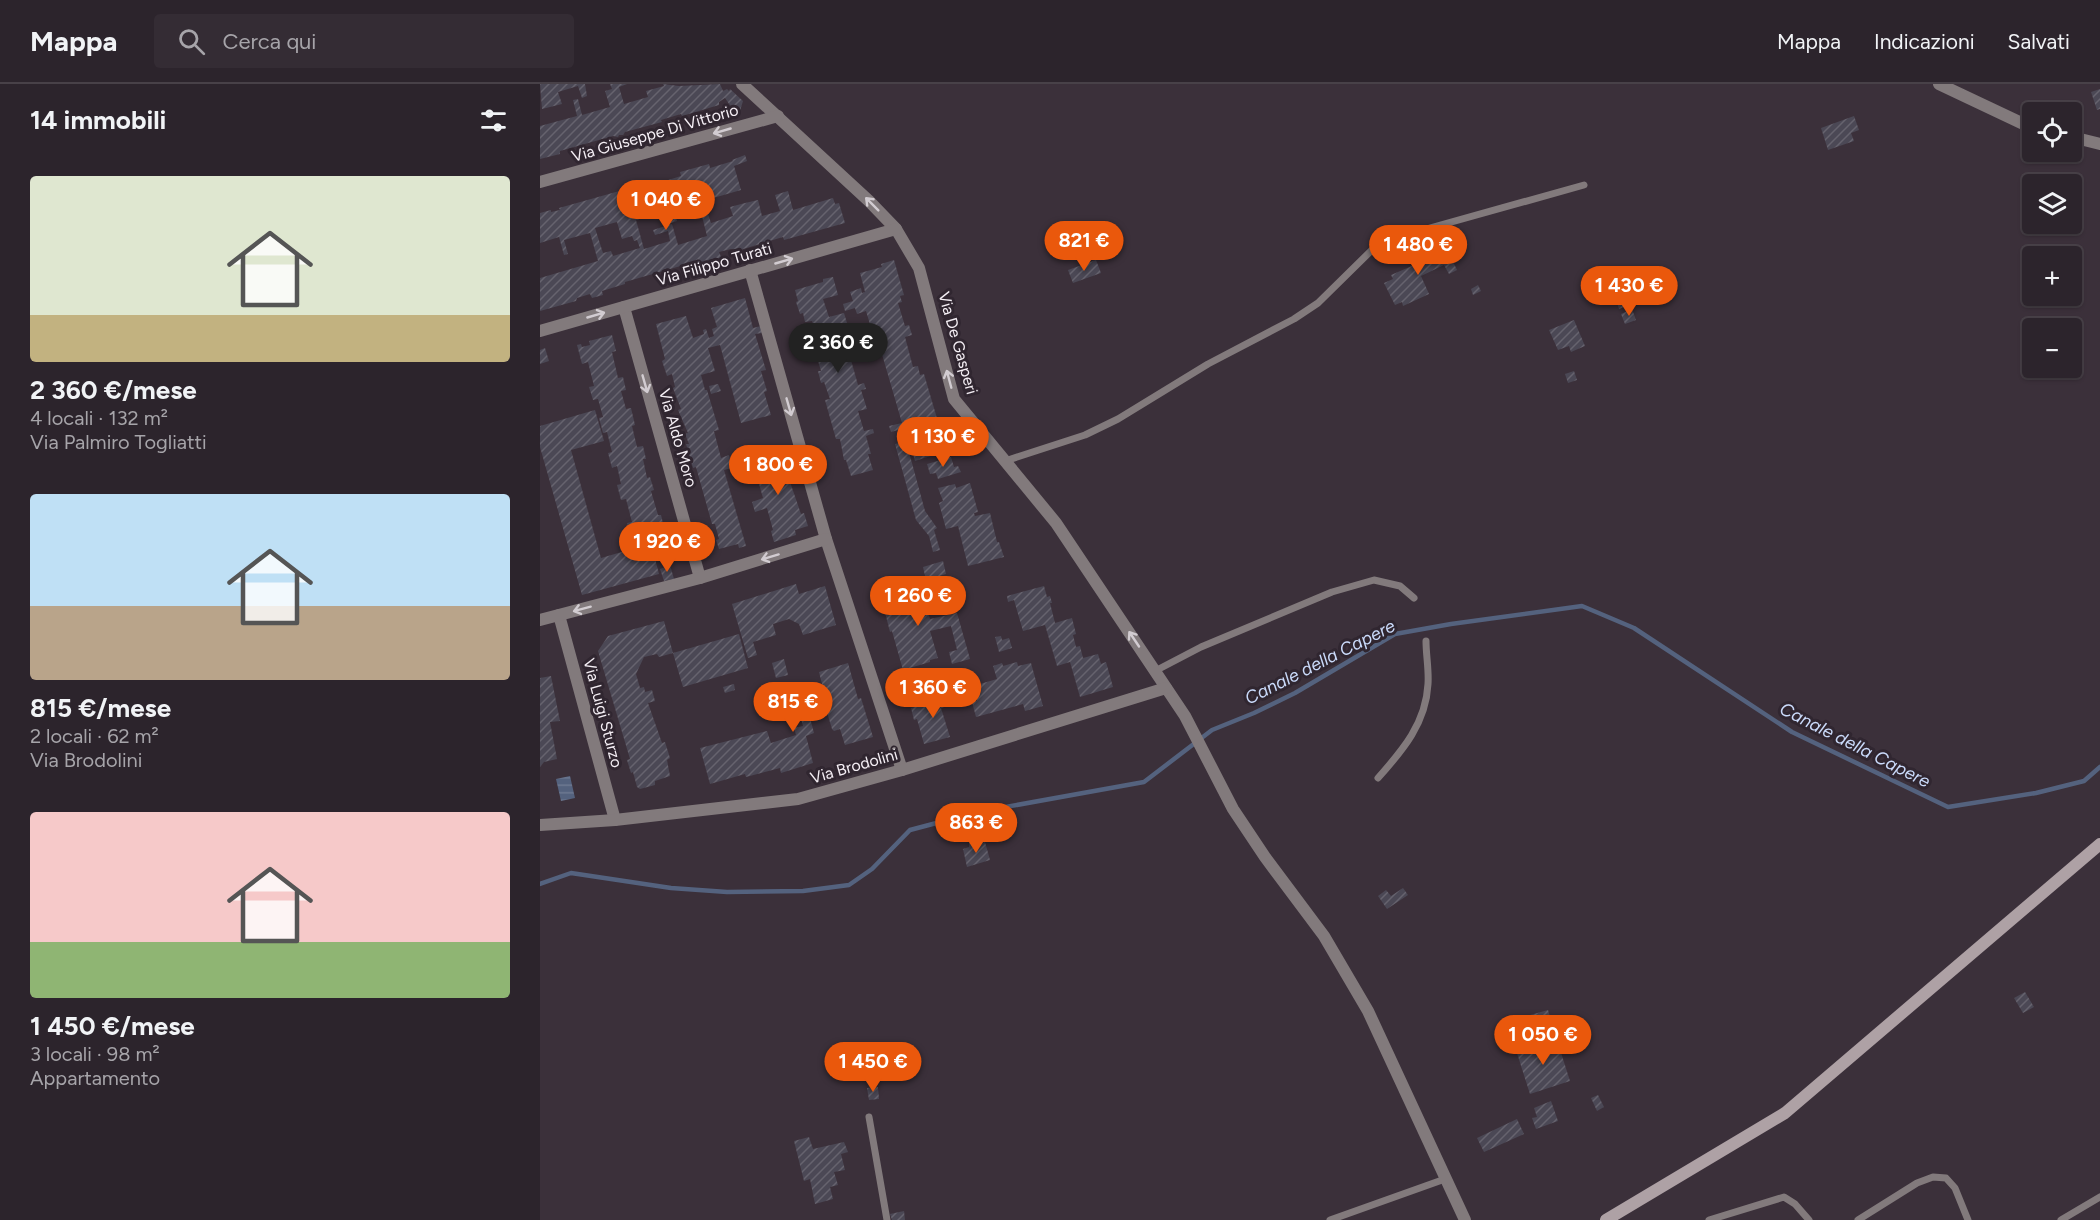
<!DOCTYPE html>
<html lang="it">
<meta charset="utf-8">
<style>
body{margin:0;font-family:Figtree,sans-serif;background:#342c34;color:#f1f3f6;height:100vh;display:flex;flex-direction:column;font-size:22px;white-space:nowrap}
*{box-sizing:border-box;margin:0}
p{font-size:20px;color:#a6a4a9}
.icon{flex:none;width:33px;height:33px;fill:none;stroke:currentColor;stroke-width:2;stroke-linecap:round;stroke-linejoin:round}
.map{position:relative;flex:1;overflow:hidden}
.panel{display:flex;flex-direction:column;background:#2c242c;width:540px}
.panel>*{flex:none}
.buttons{position:absolute;left:1482px;top:18px;display:grid;gap:12px}
.buttons a{display:grid;place-items:center;width:60px;height:60px;border-radius:6px;background:#2c242c;box-shadow:0 2px 4px #0004,0 0 0 2px #484148;font-size:30px}
.price{position:absolute;translate:-50% -51px;padding:0 14px;border-radius:21px;background:#ea580c;color:#fff;font-size:20px;line-height:39px;filter:drop-shadow(0 2px 3px #0008)}
.price::after{content:'';position:absolute;left:50%;top:36px;width:18px;height:14px;margin-left:-9px;background:inherit;clip-path:polygon(0 0,100% 0,50% 100%)}
.price.on{background:#222;color:#fff}
ul{padding:0;list-style:none}
li{display:grid;align-content:center;gap:12px;height:318px;padding:0 30px}
li span{display:grid;place-items:center;height:186px;border-radius:6px;color:#555}
li>.icon{margin-inline-start:auto}
span .icon{width:108px;height:108px;fill:#fffc;stroke-width:1}
li b{font-size:26px}
h2{display:flex;justify-content:space-between;align-items:center;height:72px;padding:0 30px;font-size:26px}
header{display:flex;align-items:center;gap:36px;box-sizing:border-box;height:84px;padding:0 30px;background:#2c242c;border-bottom:2px solid #484148}
header strong{font-size:28px}
nav{display:flex;gap:33px;margin-inline-start:auto;font-size:21px}
.search{width:420px;height:54px;background:#342c34;display:flex;align-items:center;gap:15px;box-sizing:border-box;padding:0 21px;border-radius:6px;color:#a6a4a9;font-size:22px}
main{display:flex;flex:1;min-height:0}
.map>svg:first-child{display:block}
</style>
<header>
<strong>Mappa</strong>
<div class="search"><svg class="icon" aria-label="search" viewBox="0 0 24 24"><circle cx="10" cy="10" r="6"/><path d="M15 15l6 6"/></svg>Cerca qui</div>
<nav><a>Mappa</a><a>Indicazioni</a><a>Salvati</a></nav>
</header>
<main>
<section class="panel">
<h2>14 immobili<svg class="icon" aria-label="filters" viewBox="0 0 24 24"><path d="M4 7h16M4 17h16"/><circle cx="9" cy="7" r="2"/><circle cx="15" cy="17" r="2"/></svg></h2>
<ul>
<li><span style="background:linear-gradient(#dfe7d0 75%,#c2b280 0)"><svg class="icon" aria-label="home" viewBox="0 0 24 24"><path d="M3 11l9-7 9 7M6 9v11h12V9"/></svg></span><div><b>2 360 €/mese</b><p>4 locali · 132 m²</p><p>Via Palmiro Togliatti</p></div></li>
<li><span style="background:linear-gradient(#bfe0f5 60%,#b9a48a 0)"><svg class="icon" aria-label="home" viewBox="0 0 24 24"><path d="M3 11l9-7 9 7M6 9v11h12V9"/></svg></span><div><b>815 €/mese</b><p>2 locali · 62 m²</p><p>Via Brodolini</p></div></li>
<li><span style="background:linear-gradient(#f6c9c9 70%,#8fb573 0)"><svg class="icon" aria-label="home" viewBox="0 0 24 24"><path d="M3 11l9-7 9 7M6 9v11h12V9"/></svg></span><div><b>1 450 €/mese</b><p>3 locali · 98 m²</p><p>Appartamento</p></div></li>
</ul>
</section>
<div class="map">
<svg width="1560" height="1136" viewBox="0 0 1560 1136">
<defs>
<pattern id="water-rules" width="6" height="5" patternUnits="userSpaceOnUse" patternTransform="scale(1.5)"><rect width="6" height="5" fill="#54627e"/><path d="M0 2.5h6" fill="none" stroke="#6d7991"/></pattern>
<pattern id="building-hatch" width="6" height="6" patternUnits="userSpaceOnUse" patternTransform="scale(1.5)"><rect width="6" height="6" fill="#4b4855"/><path d="M-1 1l2-2M0 6l6-6M5 7l2-2" fill="none" stroke="#66636e"/></pattern>
</defs>
<rect width="100%" height="100%" fill="#3b303a"/>
<path fill="url(#water-rules)" d="M 30,692 L 35,714 L 21,717 L 16,695 Z"/>
<g fill="none" stroke-linecap="round" stroke-linejoin="round">
<path stroke="#54627e" stroke-width="4.5" d="M 0,800 L 31,789 L 131,804 L 187,808 L 263,807 L 309,801 L 332,785 L 370,746 L 438,728 L 604,698 L 672,646 L 714,629 L 755,609 L 855,550 L 911,540 L 1042,522 L 1094,544 L 1252,648 L 1408,723 L 1496,709 L 1544,697 L 1560,683"/>
</g>
<g fill="url(#building-hatch)" fill-rule="evenodd">
<path d="M 0,0 L 45,0 L 47,12 L 42,14 L 38,2 L 18,8 L 22,20 L 2,25 Z"/>
<path d="M 70,0 L 87,0 L 79,3 L 84,20 L 108,13 L 106,7 L 124,2 L 123,0 L 139,2 L 180,0 L 183,7 L 187,5 L 189,7 L 190,5 L 203,17 L 199,30 L 196,30 L 185,14 L 179,18 L 179,21 L 142,32 L 141,30 L 121,36 L 122,38 L 85,48 L 83,51 L 79,51 L 78,53 L 73,52 L 20,67 L 20,70 L 0,75 L 0,42 L 37,32 L 33,16 L 38,15 L 42,31 L 70,23 L 65,7 L 72,5 Z"/>
<path d="M 1560,5 L 1560,25 L 1557,26 L 1551,8 Z"/>
<path d="M 1514,20 L 1514,28 L 1492,28 L 1492,35 L 1479,32 Z"/>
<path d="M 1314,32 L 1319,46 L 1311,49 L 1314,57 L 1288,66 L 1281,44 Z"/>
<path d="M 205,71 L 207,77 L 194,82 L 201,106 L 135,125 L 137,137 L 128,140 L 126,127 L 96,136 L 104,165 L 130,157 L 128,147 L 115,151 L 113,146 L 132,140 L 138,161 L 167,152 L 162,132 L 168,130 L 171,139 L 193,132 L 190,123 L 205,119 L 218,116 L 222,132 L 240,127 L 235,111 L 248,107 L 253,126 L 293,114 L 295,120 L 299,119 L 305,139 L 244,156 L 243,153 L 200,166 L 191,165 L 179,168 L 182,175 L 145,185 L 144,181 L 85,198 L 85,200 L 62,207 L 63,211 L 52,214 L 50,210 L 37,214 L 36,217 L 0,227 L 0,194 L 58,177 L 50,149 L 24,156 L 28,170 L 24,171 L 19,153 L 0,159 L 0,129 L 11,126 L 11,128 L 20,126 L 19,124 L 83,106 L 84,109 L 96,105 L 96,108 L 109,104 L 109,102 L 141,92 L 140,88 L 169,80 L 170,84 L 193,77 L 192,76 ZM 77,138 L 82,155 L 92,152 L 94,157 L 97,156 L 100,164 L 73,172 L 71,167 L 63,169 L 55,144 Z"/>
<path d="M 904,159 L 917,186 L 909,190 L 904,181 L 881,192 L 889,210 L 863,222 L 862,218 L 855,221 L 844,199 L 853,195 L 851,191 L 874,181 L 871,175 Z"/>
<path d="M 354,176 L 364,211 L 360,212 L 362,218 L 358,219 L 365,242 L 369,241 L 372,251 L 365,253 L 373,283 L 378,282 L 380,291 L 384,290 L 401,348 L 407,347 L 410,358 L 404,360 L 406,367 L 375,377 L 365,344 L 351,348 L 349,342 L 362,339 L 339,260 L 336,261 L 335,259 L 326,262 L 323,250 L 332,247 L 326,227 L 317,230 L 315,224 L 305,227 L 303,220 L 313,217 L 310,208 L 321,204 L 322,209 L 325,208 L 320,189 L 342,183 L 341,180 Z"/>
<path d="M 556,176 L 561,189 L 533,199 L 528,186 Z"/>
<path d="M 1094,184 L 1106,214 L 1079,225 L 1072,202 L 1080,190 Z"/>
<path d="M 293,193 L 298,211 L 283,215 L 289,233 L 304,229 L 313,259 L 321,258 L 323,264 L 309,269 L 318,301 L 324,299 L 326,305 L 321,306 L 327,325 L 318,327 L 324,347 L 333,345 L 334,349 L 326,352 L 331,370 L 328,370 L 333,386 L 311,392 L 306,376 L 304,376 L 300,355 L 296,355 L 285,316 L 290,315 L 284,298 L 281,299 L 278,287 L 281,287 L 278,277 L 283,276 L 278,257 L 274,259 L 271,248 L 275,247 L 272,237 L 265,238 L 263,229 L 260,230 L 256,218 L 258,217 L 255,206 L 283,198 L 283,195 Z"/>
<path d="M 938,201 L 941,207 L 933,211 L 931,205 Z"/>
<path d="M 205,214 L 213,244 L 221,242 L 222,249 L 215,250 L 226,286 L 221,287 L 227,307 L 224,308 L 231,331 L 201,339 L 180,261 L 168,264 L 175,287 L 161,291 L 165,306 L 167,306 L 179,346 L 174,347 L 181,374 L 189,371 L 192,384 L 184,386 L 206,462 L 199,464 L 198,460 L 179,465 L 176,456 L 179,455 L 175,440 L 172,440 L 156,383 L 153,384 L 146,360 L 149,360 L 145,350 L 148,349 L 138,326 L 141,325 L 133,304 L 135,303 L 132,290 L 127,292 L 122,277 L 125,275 L 116,240 L 146,232 L 153,254 L 164,250 L 163,246 L 166,245 L 169,254 L 174,252 L 172,245 L 177,243 L 171,224 Z"/>
<path d="M 1092,225 L 1096,236 L 1085,240 L 1081,230 Z"/>
<path d="M 1034,236 L 1045,262 L 1031,268 L 1029,262 L 1018,266 L 1009,246 Z"/>
<path d="M 72,251 L 76,267 L 72,268 L 78,294 L 83,293 L 86,306 L 81,307 L 86,325 L 91,324 L 95,341 L 92,342 L 97,363 L 103,362 L 106,375 L 103,375 L 107,394 L 110,393 L 114,406 L 111,407 L 118,431 L 121,431 L 125,447 L 109,452 L 119,490 L 42,511 L 0,363 L 0,342 L 55,326 L 64,357 L 31,366 L 61,474 L 99,463 L 97,455 L 91,456 L 87,439 L 92,438 L 86,415 L 81,416 L 77,401 L 81,400 L 77,382 L 72,384 L 68,369 L 72,368 L 67,348 L 63,349 L 59,334 L 63,333 L 58,315 L 53,316 L 49,303 L 54,302 L 48,278 L 42,280 L 37,261 L 41,260 L 42,263 L 50,261 L 49,257 Z"/>
<path d="M 5,264 L 9,277 L 0,280 L 0,266 Z"/>
<path d="M 1034,287 L 1037,296 L 1028,299 L 1025,290 Z"/>
<path d="M 178,300 L 181,307 L 171,310 L 169,302 Z"/>
<path d="M 366,357 L 385,427 L 397,444 L 394,446 L 400,466 L 393,468 L 389,452 L 376,436 L 355,360 Z"/>
<path d="M 247,369 L 254,394 L 249,395 L 261,430 L 264,429 L 268,442 L 255,446 L 256,451 L 234,458 L 231,447 L 233,446 L 227,424 L 215,428 L 212,418 L 223,414 L 214,382 L 207,384 L 208,389 L 204,390 L 201,382 Z"/>
<path d="M 411,373 L 414,383 L 418,382 L 421,388 L 398,395 L 396,389 L 390,390 L 387,380 Z"/>
<path d="M 430,399 L 438,428 L 434,429 L 435,432 L 450,429 L 457,458 L 459,458 L 464,473 L 428,482 L 418,442 L 406,445 L 399,419 L 403,417 L 398,404 L 415,400 L 416,404 Z"/>
<path d="M 403,477 L 406,490 L 386,496 L 383,483 Z"/>
<path d="M 130,481 L 134,495 L 124,497 L 120,485 Z"/>
<path d="M 379,498 L 390,535 L 417,529 L 430,575 L 412,580 L 409,568 L 417,566 L 411,542 L 390,547 L 398,574 L 390,576 L 390,578 L 363,586 L 352,547 L 350,548 L 340,509 Z"/>
<path d="M 256,500 L 259,510 L 285,502 L 296,541 L 263,551 L 259,540 L 249,535 L 233,540 L 236,551 L 213,558 L 217,571 L 208,574 L 192,520 Z"/>
<path d="M 504,502 L 507,513 L 510,512 L 512,519 L 510,519 L 515,539 L 532,534 L 536,550 L 533,551 L 536,563 L 540,562 L 543,574 L 558,570 L 561,580 L 566,578 L 573,603 L 540,613 L 530,578 L 517,582 L 505,541 L 483,547 L 474,516 L 468,518 L 467,512 Z"/>
<path d="M 124,537 L 133,569 L 119,573 L 117,570 L 104,573 L 96,590 L 100,604 L 104,603 L 105,608 L 112,606 L 115,617 L 108,619 L 122,659 L 125,658 L 130,674 L 127,676 L 130,692 L 115,697 L 115,701 L 100,705 L 97,703 L 93,688 L 91,689 L 87,676 L 90,675 L 58,567 L 68,552 Z"/>
<path d="M 199,550 L 208,584 L 143,603 L 133,569 Z"/>
<path d="M 461,552 L 462,556 L 469,554 L 472,564 L 459,568 L 455,553 Z"/>
<path d="M 244,575 L 248,591 L 236,594 L 232,579 Z"/>
<path d="M 477,578 L 478,582 L 491,579 L 503,622 L 485,627 L 483,620 L 436,633 L 432,618 L 437,617 L 433,602 L 457,595 L 453,582 L 462,579 L 463,582 Z"/>
<path d="M 308,579 L 318,615 L 321,614 L 333,653 L 305,661 L 300,645 L 294,647 L 292,645 L 286,625 L 269,630 L 274,649 L 266,652 L 273,679 L 241,689 L 240,684 L 206,693 L 205,690 L 170,700 L 160,664 L 227,647 L 231,659 L 256,651 L 254,644 L 263,642 L 256,616 L 284,608 L 279,588 Z"/>
<path d="M 11,592 L 20,637 L 10,638 L 17,675 L 4,678 L 0,683 L 0,594 Z"/>
<path d="M 194,600 L 195,606 L 185,609 L 183,603 Z"/>
<path d="M 414,611 L 417,619 L 401,624 L 410,653 L 384,660 L 377,635 L 374,636 L 371,624 Z"/>
<path d="M 439,756 L 441,759 L 445,758 L 450,776 L 427,783 L 423,765 L 429,763 L 429,759 Z"/>
<path d="M 863,804 L 868,811 L 847,825 L 838,812 L 846,806 L 851,812 Z"/>
<path d="M 1485,908 L 1494,923 L 1483,929 L 1474,914 Z"/>
<path d="M 1008,926 L 1015,948 L 980,959 L 973,936 Z"/>
<path d="M 1016,953 L 1030,997 L 990,1010 L 976,966 Z"/>
<path d="M 338,1003 L 339,1015 L 329,1016 L 327,1004 Z"/>
<path d="M 1058,1011 L 1064,1023 L 1057,1027 L 1051,1014 Z"/>
<path d="M 1011,1017 L 1018,1037 L 996,1045 L 992,1034 L 997,1033 L 994,1024 Z"/>
<path d="M 977,1035 L 984,1050 L 944,1068 L 937,1054 Z"/>
<path d="M 269,1053 L 273,1065 L 304,1058 L 308,1068 L 301,1070 L 305,1086 L 294,1088 L 298,1101 L 290,1103 L 293,1115 L 275,1120 L 270,1095 L 264,1097 L 254,1057 Z"/>
<path d="M 364,1127 L 365,1136 L 352,1136 L 350,1130 Z"/>
</g>
<g fill="none" stroke-linecap="round" stroke-linejoin="round">
<g stroke="#827a7c" stroke-width="7">
<path d="M 465,377 L 545,351 L 578,335 L 668,280 L 754,235 L 778,219 L 840,158 L 1044,101"/>
<path d="M 615,587 L 661,563 L 792,508 L 834,496 L 860,502 L 874,514"/>
<path d="M 838,694 C 863,666 886,639 888,600 C 889,586 886,571 886,557"/>
<path d="M 329,1033 L 347,1136"/>
<path d="M 790,1136 L 905,1095"/>
<path d="M 1169,1136 L 1244,1113 L 1255,1120 L 1269,1136"/>
<path d="M 1318,1136 L 1377,1099 L 1393,1093 L 1406,1094 L 1415,1104 L 1428,1136"/>
<path d="M 1521,1136 L 1560,1113"/>
</g>
<g stroke="#827a7c" stroke-width="12">
<path d="M 202,0 L 329,117 L 356,145 L 379,184 L 414,315 L 516,439 L 645,632 L 693,725 L 725,773 L 784,852 L 828,927 L 925,1136"/>
<path d="M 0,98 L 238,32"/>
<path d="M 210,186 L 286,455 L 362,686"/>
<path d="M 84,223 L 160,494"/>
<path d="M 0,247 L 356,145"/>
<path d="M 19,531 L 75,736"/>
<path d="M 0,536 L 160,494 L 286,455"/>
<path d="M 0,741 L 75,736 L 258,715 L 362,686 L 626,604"/>
</g>
<g stroke="#827a7c" stroke-width="12">
<path d="M 1399,0 L 1492,44"/>
<path d="M 1532,53 L 1560,60"/>
</g>
<path stroke="#aea1a5" stroke-width="12" d="M 1066,1136 L 1245,1029 L 1560,760"/>
</g>
<defs><path id="oneway-shaft" d="M-6 0H5M1.5-3L5.5 0L1.5 3" fill="none" stroke-width="1.6" stroke-linecap="round" stroke-linejoin="round" transform="scale(1.5)"/></defs>
<g stroke="#d2ccd1">
<use href="#oneway-shaft" transform="translate(182 47) rotate(164)"/>
<use href="#oneway-shaft" transform="translate(332 120) rotate(-135)"/>
<use href="#oneway-shaft" transform="translate(244 177) rotate(-16)"/>
<use href="#oneway-shaft" transform="translate(56 231) rotate(-16)"/>
<use href="#oneway-shaft" transform="translate(409 295) rotate(-105)"/>
<use href="#oneway-shaft" transform="translate(105 300) rotate(74)"/>
<use href="#oneway-shaft" transform="translate(249 323) rotate(74)"/>
<use href="#oneway-shaft" transform="translate(230 473) rotate(163)"/>
<use href="#oneway-shaft" transform="translate(42 525) rotate(165)"/>
<use href="#oneway-shaft" transform="translate(594 555) rotate(-124)"/>
</g>
<g text-anchor="middle" dominant-baseline="central" stroke-width="6" stroke-linejoin="round" paint-order="stroke">
<g font-size="16" fill="#f5eff5" stroke="#302630">
<text transform="translate(115 49) rotate(-16)">Via Giuseppe Di Vittorio</text>
<text transform="translate(174 180) rotate(-16)">Via Filippo Turati</text>
<text transform="translate(418 259) rotate(74)">Via De Gasperi</text>
<text transform="translate(138 354) rotate(74)">Via Aldo Moro</text>
<text transform="translate(63 629) rotate(75)">Via Luigi Sturzo</text>
<text transform="translate(314 682) rotate(-16)">Via Brodolini</text>
</g>
<g font-size="18" font-style="italic" fill="#cadafa" stroke="#302630">
<text transform="translate(780 578) rotate(-27)">Canale della Capere</text>
<text transform="translate(1315 661) rotate(27)">Canale della Capere</text>
</g>
</g>
</svg>
<div class="buttons">
<a><svg class="icon" aria-label="locate" viewBox="0 0 24 24"><circle cx="12" cy="12" r="6"/><path d="M12 2v4M12 18v4M2 12h4M18 12h4"/></svg></a>
<a><svg class="icon" aria-label="layers" viewBox="0 0 24 24"><path d="M12 4l9 5-9 5-9-5zM3 14l9 5 9-5"/></svg></a>
<a>+</a>
<a>−</a>
</div>
<b class="price" style="left:126px;top:147px">1 040 €</b>
<b class="price" style="left:544px;top:188px">821 €</b>
<b class="price" style="left:878px;top:192px">1 480 €</b>
<b class="price" style="left:1089px;top:233px">1 430 €</b>
<b class="price on" style="left:298px;top:290px">2 360 €</b>
<b class="price" style="left:403px;top:384px">1 130 €</b>
<b class="price" style="left:238px;top:412px">1 800 €</b>
<b class="price" style="left:127px;top:489px">1 920 €</b>
<b class="price" style="left:378px;top:543px">1 260 €</b>
<b class="price" style="left:393px;top:635px">1 360 €</b>
<b class="price" style="left:253px;top:649px">815 €</b>
<b class="price" style="left:436px;top:770px">863 €</b>
<b class="price" style="left:1003px;top:982px">1 050 €</b>
<b class="price" style="left:333px;top:1009px">1 450 €</b>
</div>
</main>
